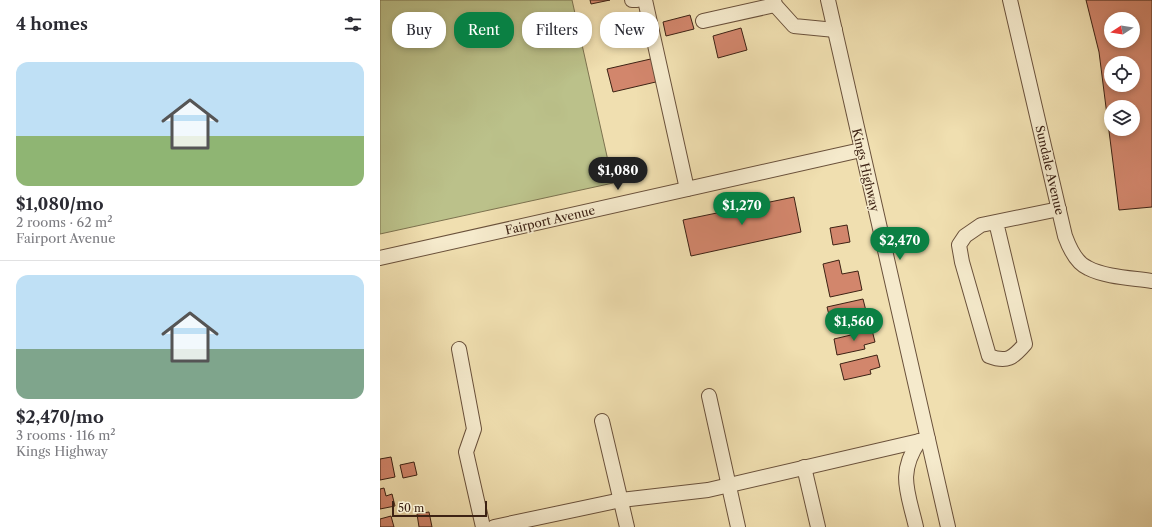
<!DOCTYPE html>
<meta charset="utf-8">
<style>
body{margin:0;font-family:"Libre Caslon Text",serif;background:#f7f7f7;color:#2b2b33;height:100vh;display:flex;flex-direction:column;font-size:15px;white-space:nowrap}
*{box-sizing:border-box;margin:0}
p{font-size:13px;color:#7c7c81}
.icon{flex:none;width:22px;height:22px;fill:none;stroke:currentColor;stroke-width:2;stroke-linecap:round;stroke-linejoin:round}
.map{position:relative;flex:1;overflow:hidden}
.details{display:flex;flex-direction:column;background:#fff;width:380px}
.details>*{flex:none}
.banner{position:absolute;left:12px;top:12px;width:380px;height:36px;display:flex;gap:8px}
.needle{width:26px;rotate:258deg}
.buttons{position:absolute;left:724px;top:12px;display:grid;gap:8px}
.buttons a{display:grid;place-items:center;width:36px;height:36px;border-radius:50%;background:#fff;box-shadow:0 2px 6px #0003;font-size:20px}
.scale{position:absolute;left:12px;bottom:10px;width:95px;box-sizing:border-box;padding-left:4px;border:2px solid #3d2214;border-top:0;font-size:11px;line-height:14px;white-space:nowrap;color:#3d2214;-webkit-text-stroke:3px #f5eacc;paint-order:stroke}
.price{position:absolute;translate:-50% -34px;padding:0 9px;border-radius:14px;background:#0b8043;color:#fff;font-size:13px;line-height:26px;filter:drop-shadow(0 1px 2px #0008)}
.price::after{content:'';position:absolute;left:50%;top:24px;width:12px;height:9px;margin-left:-6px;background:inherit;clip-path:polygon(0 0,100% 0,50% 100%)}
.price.current{background:#222;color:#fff}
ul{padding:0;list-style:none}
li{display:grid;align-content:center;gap:8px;height:212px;padding:0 16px}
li+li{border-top:1px solid #e1e1e2}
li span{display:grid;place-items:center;height:124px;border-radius:12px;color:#555}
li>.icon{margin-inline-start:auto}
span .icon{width:72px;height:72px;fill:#fffc;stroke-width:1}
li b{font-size:17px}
h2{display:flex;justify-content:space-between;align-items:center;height:48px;padding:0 16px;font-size:17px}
.tag{padding:0 14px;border-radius:16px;background:#fff;box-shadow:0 2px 6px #0003;font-size:14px;line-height:36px}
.tag.current{background:#0b8043;color:#fff}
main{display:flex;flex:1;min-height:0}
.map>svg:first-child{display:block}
</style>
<main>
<section class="details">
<h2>4 homes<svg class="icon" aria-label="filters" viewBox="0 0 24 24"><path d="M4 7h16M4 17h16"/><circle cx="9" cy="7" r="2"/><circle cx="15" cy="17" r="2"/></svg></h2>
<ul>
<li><span style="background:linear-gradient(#bfe0f5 60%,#8fb573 0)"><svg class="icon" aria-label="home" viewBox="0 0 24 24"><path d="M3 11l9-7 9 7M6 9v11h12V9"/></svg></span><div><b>$1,080/mo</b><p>2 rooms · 62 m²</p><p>Fairport Avenue</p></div></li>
<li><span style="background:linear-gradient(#bfe0f5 60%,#7fa58c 0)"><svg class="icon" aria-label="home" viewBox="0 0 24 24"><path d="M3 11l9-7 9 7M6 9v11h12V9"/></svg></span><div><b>$2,470/mo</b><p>3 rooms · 116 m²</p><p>Kings Highway</p></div></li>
</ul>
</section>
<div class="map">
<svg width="772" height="527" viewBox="0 0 772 527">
<rect width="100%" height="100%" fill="#f0dfb0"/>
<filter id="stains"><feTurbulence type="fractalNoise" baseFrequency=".005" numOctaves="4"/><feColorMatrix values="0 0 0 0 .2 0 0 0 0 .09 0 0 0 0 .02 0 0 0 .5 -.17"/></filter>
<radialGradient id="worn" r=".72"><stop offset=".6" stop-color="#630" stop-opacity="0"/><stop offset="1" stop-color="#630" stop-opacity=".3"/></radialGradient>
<path fill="#bbc18a" stroke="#7c724f" d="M 0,0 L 192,0 L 233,183 L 0,234 Z"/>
<g fill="#d2866c" stroke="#3d2214" fill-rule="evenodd">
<path d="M 210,0 L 230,0 L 211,4 Z"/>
<path d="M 706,0 L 772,0 L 772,207 L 739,210 L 719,52 ZM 731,19 L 753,19 L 753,41 L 731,41 ZM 731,63 L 753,63 L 753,85 L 731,85 ZM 731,107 L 753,107 L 753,129 L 731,129 Z"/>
<path d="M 310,15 L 314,29 L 286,36 L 283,22 Z"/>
<path d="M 361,28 L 367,50 L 338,58 L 333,36 Z"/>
<path d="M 275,58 L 280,81 L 233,92 L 227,69 Z"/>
<path d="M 414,197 L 421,232 L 311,256 L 303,220 Z"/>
<path d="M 467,225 L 470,242 L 453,245 L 450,228 Z"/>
<path d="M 459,260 L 462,274 L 478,271 L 482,290 L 450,297 L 443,264 Z"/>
<path d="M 483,299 L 486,311 L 476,314 L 477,317 L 451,323 L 447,307 Z"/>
<path d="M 492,330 L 495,342 L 484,345 L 485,349 L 457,355 L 454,339 Z"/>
<path d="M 497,355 L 500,367 L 490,370 L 491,374 L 464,380 L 460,364 Z"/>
<path d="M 11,457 L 15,477 L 0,480 L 0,459 Z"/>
<path d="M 34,462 L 37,475 L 23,478 L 20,465 Z"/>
<path d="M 4,488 L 6,496 L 12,494 L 15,506 L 0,509 L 0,489 Z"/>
<path d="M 49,512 L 52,527 L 39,527 L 37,514 Z"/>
<path d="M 11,516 L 14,527 L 0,527 L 0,519 Z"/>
</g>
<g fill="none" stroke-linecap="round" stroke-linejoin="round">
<defs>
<g id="minor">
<path d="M 252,0 L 257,0"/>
<path d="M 265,0 L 307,189"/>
<path d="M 394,0 L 395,5 L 414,26 L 455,30"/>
<path d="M 448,0 L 568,527"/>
<path d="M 630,0 L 685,236 C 689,247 696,263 708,268 C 725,277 753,278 772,281"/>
<path d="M 323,21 L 395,5"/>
<path d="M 616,222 L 645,344 C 633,358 627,363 609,356 L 582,262 L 579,245 L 585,236 L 601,225 L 679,209"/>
<path d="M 0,258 L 481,150"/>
<path d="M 79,349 L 94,429 L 86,452 L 103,527"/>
<path d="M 329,396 L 358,527"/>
<path d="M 222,421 L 247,527"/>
<path d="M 424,467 L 438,527"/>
<path d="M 114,527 L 241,500 L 328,490 L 548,439"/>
<path d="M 536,527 C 528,492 517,474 539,441"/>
</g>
</defs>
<use href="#minor" stroke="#6a513b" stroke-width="16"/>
<use href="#minor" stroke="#f5eacc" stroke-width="14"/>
</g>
<g text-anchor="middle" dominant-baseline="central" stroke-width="3" stroke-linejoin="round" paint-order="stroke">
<g font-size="12" fill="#3d2214" stroke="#f5eacc">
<text transform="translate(486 170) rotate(77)">Kings Highway</text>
<text transform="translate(670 170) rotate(77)">Sundale Avenue</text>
<text transform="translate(170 220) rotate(-13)">Fairport Avenue</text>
</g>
</g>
<rect width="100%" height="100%" filter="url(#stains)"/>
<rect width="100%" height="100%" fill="url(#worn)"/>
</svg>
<div class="buttons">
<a><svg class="needle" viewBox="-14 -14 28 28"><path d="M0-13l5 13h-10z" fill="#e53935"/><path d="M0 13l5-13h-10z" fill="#7c7c81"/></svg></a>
<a><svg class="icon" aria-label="locate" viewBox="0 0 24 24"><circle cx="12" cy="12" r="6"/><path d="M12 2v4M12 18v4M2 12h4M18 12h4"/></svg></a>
<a><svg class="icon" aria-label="layers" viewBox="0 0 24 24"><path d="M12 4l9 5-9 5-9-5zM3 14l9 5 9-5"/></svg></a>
</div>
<div class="scale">50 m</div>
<b class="price current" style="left:238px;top:191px">$1,080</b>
<b class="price" style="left:362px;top:226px">$1,270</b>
<b class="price" style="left:520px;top:261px">$2,470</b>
<b class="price" style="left:474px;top:342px">$1,560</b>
<div class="banner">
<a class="tag">Buy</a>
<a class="tag current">Rent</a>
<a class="tag">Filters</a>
<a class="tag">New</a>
</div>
</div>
</main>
